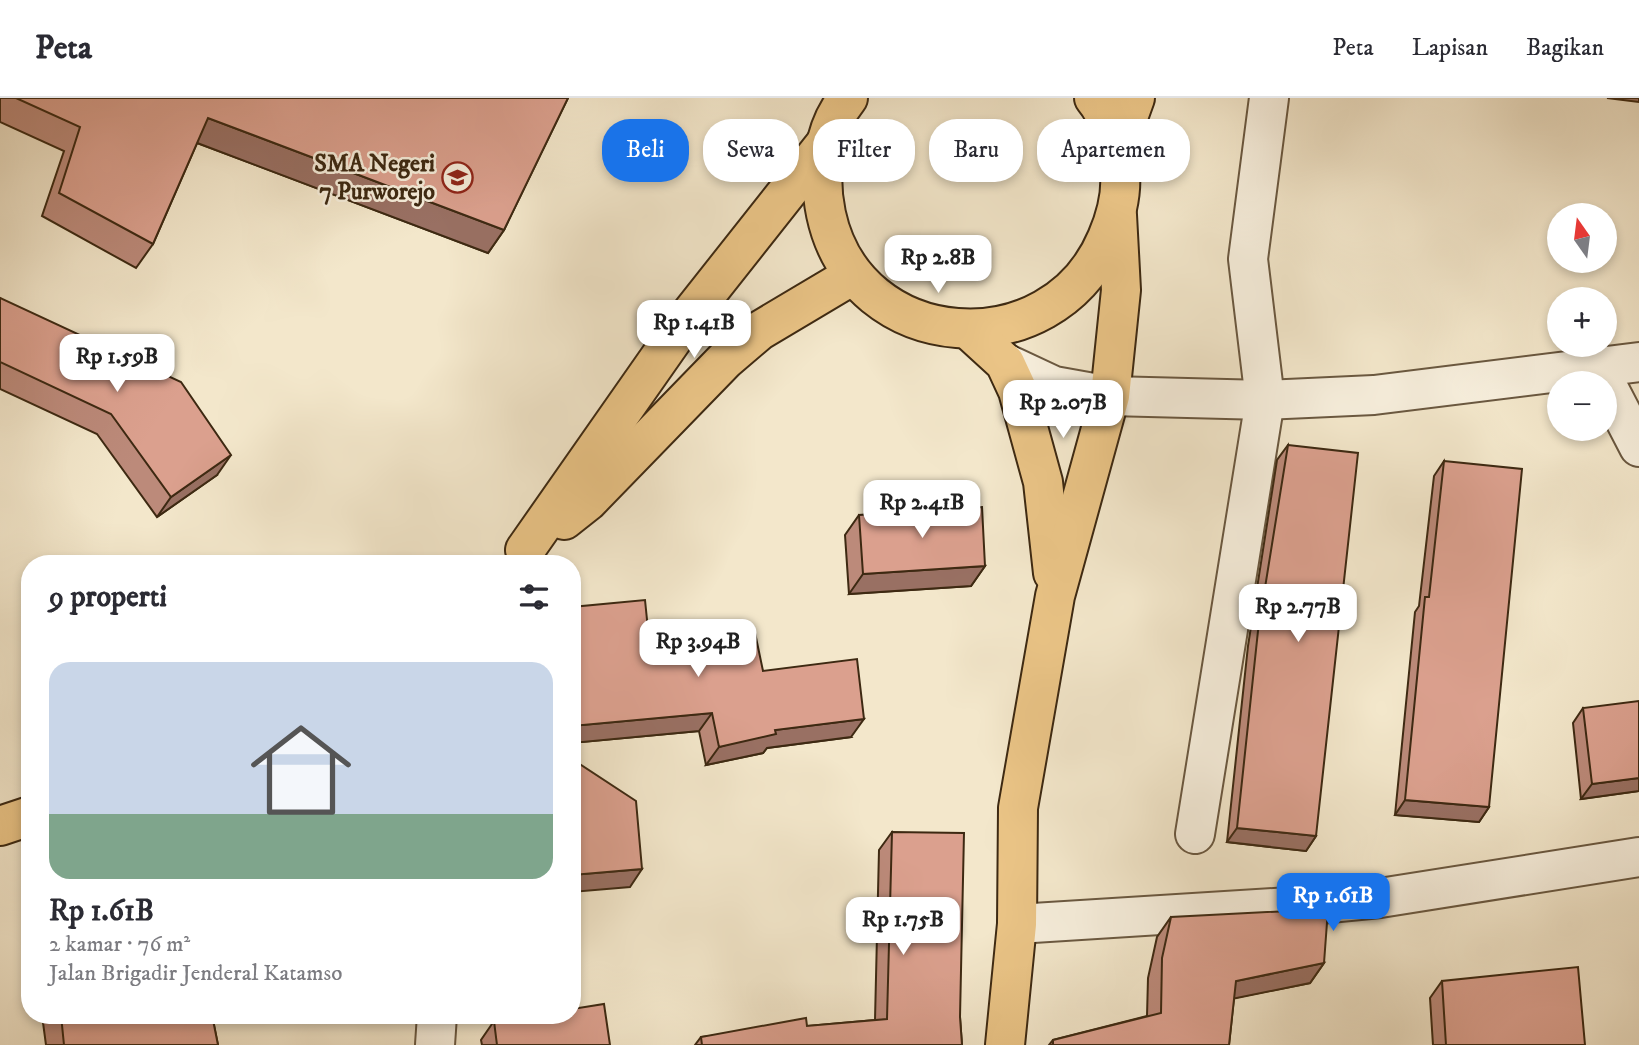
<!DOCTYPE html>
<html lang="id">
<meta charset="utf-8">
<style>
body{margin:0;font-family:"IM FELL DW Pica",serif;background:#f2f2f3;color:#2b2b33;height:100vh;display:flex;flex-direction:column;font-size:26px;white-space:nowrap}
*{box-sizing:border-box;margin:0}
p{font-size:23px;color:#7c7c81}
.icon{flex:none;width:38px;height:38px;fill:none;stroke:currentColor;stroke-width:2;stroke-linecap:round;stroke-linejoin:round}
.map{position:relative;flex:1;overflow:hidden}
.details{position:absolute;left:21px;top:457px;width:560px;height:469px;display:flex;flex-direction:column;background:#fff;border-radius:28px;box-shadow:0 4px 10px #0003}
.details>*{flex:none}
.guide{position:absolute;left:602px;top:21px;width:665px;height:63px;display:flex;gap:14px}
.needle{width:46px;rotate:346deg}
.fabs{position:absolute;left:1547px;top:105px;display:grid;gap:14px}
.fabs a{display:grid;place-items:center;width:70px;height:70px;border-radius:50%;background:#fff;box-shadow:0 4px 10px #0003;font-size:35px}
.price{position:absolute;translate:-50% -60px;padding:0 16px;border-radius:14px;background:#fff;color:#222;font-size:23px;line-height:46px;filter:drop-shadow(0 2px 4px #0008)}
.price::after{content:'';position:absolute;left:50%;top:42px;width:21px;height:16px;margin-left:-10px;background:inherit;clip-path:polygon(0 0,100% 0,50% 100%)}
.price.active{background:#1a73e8;color:#fff}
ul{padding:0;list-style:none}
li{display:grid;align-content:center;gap:14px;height:371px;padding:0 28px}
li span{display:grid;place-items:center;height:217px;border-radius:21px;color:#555}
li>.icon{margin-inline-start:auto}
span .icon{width:126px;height:126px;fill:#fffc;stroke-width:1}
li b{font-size:30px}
h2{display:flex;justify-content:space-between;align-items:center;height:84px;padding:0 28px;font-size:30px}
.tag{padding:0 24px;border-radius:28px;background:#fff;box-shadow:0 4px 10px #0003;font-size:24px;line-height:63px}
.tag.active{background:#1a73e8;color:#fff}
header{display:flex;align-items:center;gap:42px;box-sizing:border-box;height:98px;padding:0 35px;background:#fff;border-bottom:2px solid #e1e1e2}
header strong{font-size:33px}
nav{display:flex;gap:38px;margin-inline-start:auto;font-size:24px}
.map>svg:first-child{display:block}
</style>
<header>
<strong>Peta</strong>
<nav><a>Peta</a><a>Lapisan</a><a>Bagikan</a></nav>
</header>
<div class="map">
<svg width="1639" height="947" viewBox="0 0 1639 947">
<rect width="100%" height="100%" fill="#f3e7cb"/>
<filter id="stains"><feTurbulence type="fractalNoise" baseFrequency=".00286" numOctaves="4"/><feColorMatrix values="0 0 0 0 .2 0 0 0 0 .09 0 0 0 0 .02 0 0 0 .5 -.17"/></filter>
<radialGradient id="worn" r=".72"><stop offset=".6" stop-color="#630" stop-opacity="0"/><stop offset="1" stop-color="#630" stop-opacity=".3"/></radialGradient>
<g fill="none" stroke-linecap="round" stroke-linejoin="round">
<defs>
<g id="minor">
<path d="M 1005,265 L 1054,288 L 1110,298 L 1265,302 L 1374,297 L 1639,264"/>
<path d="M 1598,270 L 1639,349"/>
<path d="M 1195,736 L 1265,302 L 1248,161 L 1269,0"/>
<path d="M 1017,826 L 1289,809 L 1380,800 L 1639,759"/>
<path d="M 435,947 L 437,917"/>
</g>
<g id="major">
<path d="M 848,0 C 822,31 818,78 826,116 C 856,257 1052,271 1107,140 C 1116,119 1122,98 1120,74 C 1117,50 1110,19 1094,0"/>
<path d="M 1117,50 L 1135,0"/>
<path d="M 970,233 L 1005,265 L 1018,293 L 1043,384 L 1053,475"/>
<path d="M 564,422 L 588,403 L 725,262 L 759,233 L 853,177"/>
<path d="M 525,452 L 686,222 L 826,45"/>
<path d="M 0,728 L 30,718"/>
<path d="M 1005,947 L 1017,826 L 1018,710 L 1055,498 L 1110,298 L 1121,192 L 1117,117"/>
</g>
</defs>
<use href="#minor" stroke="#6a5840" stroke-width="42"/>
<use href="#major" stroke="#3d2912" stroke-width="42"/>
<use href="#minor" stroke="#f7efdd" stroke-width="38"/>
<use href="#major" stroke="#eac486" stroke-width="38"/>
</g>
<g fill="#bc8a7a" stroke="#3d2912" stroke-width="2">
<path d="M 0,0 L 568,0 L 504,132 L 488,155 L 197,45 L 153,146 L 136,170 L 42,118 L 64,53 L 0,24 Z"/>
<path d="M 0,200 L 217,377 L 157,419 L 97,336 L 0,291 Z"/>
<path d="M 1288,347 L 1316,738 L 1306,753 L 1227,744 L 1248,548 L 1277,362 Z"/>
<path d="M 1444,363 L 1489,709 L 1479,724 L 1395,717 L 1415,514 L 1419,508 L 1434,378 Z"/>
<path d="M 859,417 L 985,468 L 971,488 L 849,496 L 845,437 Z"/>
<path d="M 572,509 L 650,551 L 763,573 L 851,639 L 767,650 L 763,655 L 706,667 L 699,633 L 572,645 Z"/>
<path d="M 1583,610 L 1639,693 L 1581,701 L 1573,625 Z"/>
<path d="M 892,734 L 960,919 L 962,947 L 695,947 L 701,939 L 807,928 L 875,922 L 879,752 Z"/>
<path d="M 1171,819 L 1324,865 L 1310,885 L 1234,900 L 1229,947 L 1049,947 L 1053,942 L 1147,918 L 1148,880 L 1157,839 Z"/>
<path d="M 1442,883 L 1585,947 L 1433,947 L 1430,900 Z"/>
<path d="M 42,917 L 212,917 L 218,947 L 46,947 Z"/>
<path d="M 494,923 L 610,947 L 482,947 L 481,942 Z"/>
</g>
<g fill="#997063" stroke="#3d2912" stroke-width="2">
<path d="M 1607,0 L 1639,0 L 1639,4 Z"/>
<path d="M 208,20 L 504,132 L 488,155 L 192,43 Z"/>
<path d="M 231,357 L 217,377 L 157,419 L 171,399 Z"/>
<path d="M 985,468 L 971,488 L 849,496 L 863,476 Z"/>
<path d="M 712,615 L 699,633 L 572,645 L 572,628 Z"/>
<path d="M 864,621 L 851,639 L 767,650 L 763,655 L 706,667 L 719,649 L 775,632 Z"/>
<path d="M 1639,680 L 1639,693 L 1581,701 L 1592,686 Z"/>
<path d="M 1405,702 L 1489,709 L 1479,724 L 1395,717 Z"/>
<path d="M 1237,730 L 1316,738 L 1306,753 L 1227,744 Z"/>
<path d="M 642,771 L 630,789 L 572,794 L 572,777 Z"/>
<path d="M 1324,865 L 1310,885 L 1222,903 L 1236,883 Z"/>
</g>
<g fill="#dba08e" stroke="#3d2912" stroke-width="2">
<path d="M 16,0 L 568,0 L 504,132 L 208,20 L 153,146 L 59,95 L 80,29 Z"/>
<path d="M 0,200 L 181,284 L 231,357 L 171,399 L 111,316 L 0,264 Z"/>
<path d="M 1288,347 L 1358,355 L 1316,738 L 1237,730 L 1258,533 Z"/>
<path d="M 1444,363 L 1522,371 L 1489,709 L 1405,702 L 1425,499 L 1429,499 Z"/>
<path d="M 982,409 L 985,468 L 863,476 L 859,417 Z"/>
<path d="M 645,502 L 650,551 L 754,530 L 763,573 L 857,561 L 864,621 L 775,632 L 776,636 L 719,649 L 712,615 L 572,628 L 572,509 Z"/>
<path d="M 1639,603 L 1639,680 L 1592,686 L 1583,610 Z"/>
<path d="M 572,661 L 636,703 L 642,771 L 572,777 Z"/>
<path d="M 892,734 L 964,735 L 960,919 L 962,947 L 702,947 L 701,939 L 806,920 L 807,928 L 887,921 Z"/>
<path d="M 1328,811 L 1324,865 L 1236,883 L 1229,947 L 1053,947 L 1053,942 L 1161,915 L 1162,860 L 1171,819 Z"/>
<path d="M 1578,869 L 1585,947 L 1446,947 L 1442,883 Z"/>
<path d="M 604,906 L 610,947 L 497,947 L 494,923 L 535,917 L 572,917 L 572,911 Z"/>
<path d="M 61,917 L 212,917 L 218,947 L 64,947 Z"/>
</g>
<defs>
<symbol id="school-ring" viewBox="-11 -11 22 22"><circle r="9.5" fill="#f7efdd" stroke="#8f2418" stroke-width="1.5"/><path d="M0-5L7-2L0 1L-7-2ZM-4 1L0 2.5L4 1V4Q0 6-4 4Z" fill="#8f2418"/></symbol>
</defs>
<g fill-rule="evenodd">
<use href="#school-ring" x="440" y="62" width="35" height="35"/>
</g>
<g text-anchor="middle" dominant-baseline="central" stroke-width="5" stroke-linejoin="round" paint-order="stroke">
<g font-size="24" font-weight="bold" fill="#3d2912" stroke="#f7efdd" text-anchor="end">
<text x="435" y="66">SMA Negeri<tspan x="435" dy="28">7 Purworejo</tspan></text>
</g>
</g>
<rect width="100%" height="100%" filter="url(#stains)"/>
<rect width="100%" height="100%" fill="url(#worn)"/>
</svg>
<div class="fabs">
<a><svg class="needle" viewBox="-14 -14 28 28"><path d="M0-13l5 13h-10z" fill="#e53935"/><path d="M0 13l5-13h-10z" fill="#7c7c81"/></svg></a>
<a>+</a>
<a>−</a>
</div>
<b class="price" style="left:938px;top:197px">Rp 2.8B</b>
<b class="price" style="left:694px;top:262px">Rp 1.41B</b>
<b class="price" style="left:117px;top:296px">Rp 1.59B</b>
<b class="price" style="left:1063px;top:342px">Rp 2.07B</b>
<b class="price" style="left:922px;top:442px">Rp 2.41B</b>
<b class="price" style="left:1298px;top:546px">Rp 2.77B</b>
<b class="price" style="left:698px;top:581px">Rp 3.94B</b>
<b class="price active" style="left:1333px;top:835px">Rp 1.61B</b>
<b class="price" style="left:903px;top:859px">Rp 1.75B</b>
<div class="guide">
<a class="tag active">Beli</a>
<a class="tag">Sewa</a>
<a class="tag">Filter</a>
<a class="tag">Baru</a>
<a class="tag">Apartemen</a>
</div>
<section class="details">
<h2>9 properti<svg class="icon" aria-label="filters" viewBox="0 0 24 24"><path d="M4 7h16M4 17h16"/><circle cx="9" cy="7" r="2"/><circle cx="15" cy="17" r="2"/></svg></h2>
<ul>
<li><span style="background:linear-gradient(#c9d6e8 70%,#7fa58c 0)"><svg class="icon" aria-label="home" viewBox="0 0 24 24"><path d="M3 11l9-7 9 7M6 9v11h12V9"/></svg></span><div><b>Rp 1.61B</b><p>2 kamar · 76 m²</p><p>Jalan Brigadir Jenderal Katamso</p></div></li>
</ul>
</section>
</div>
